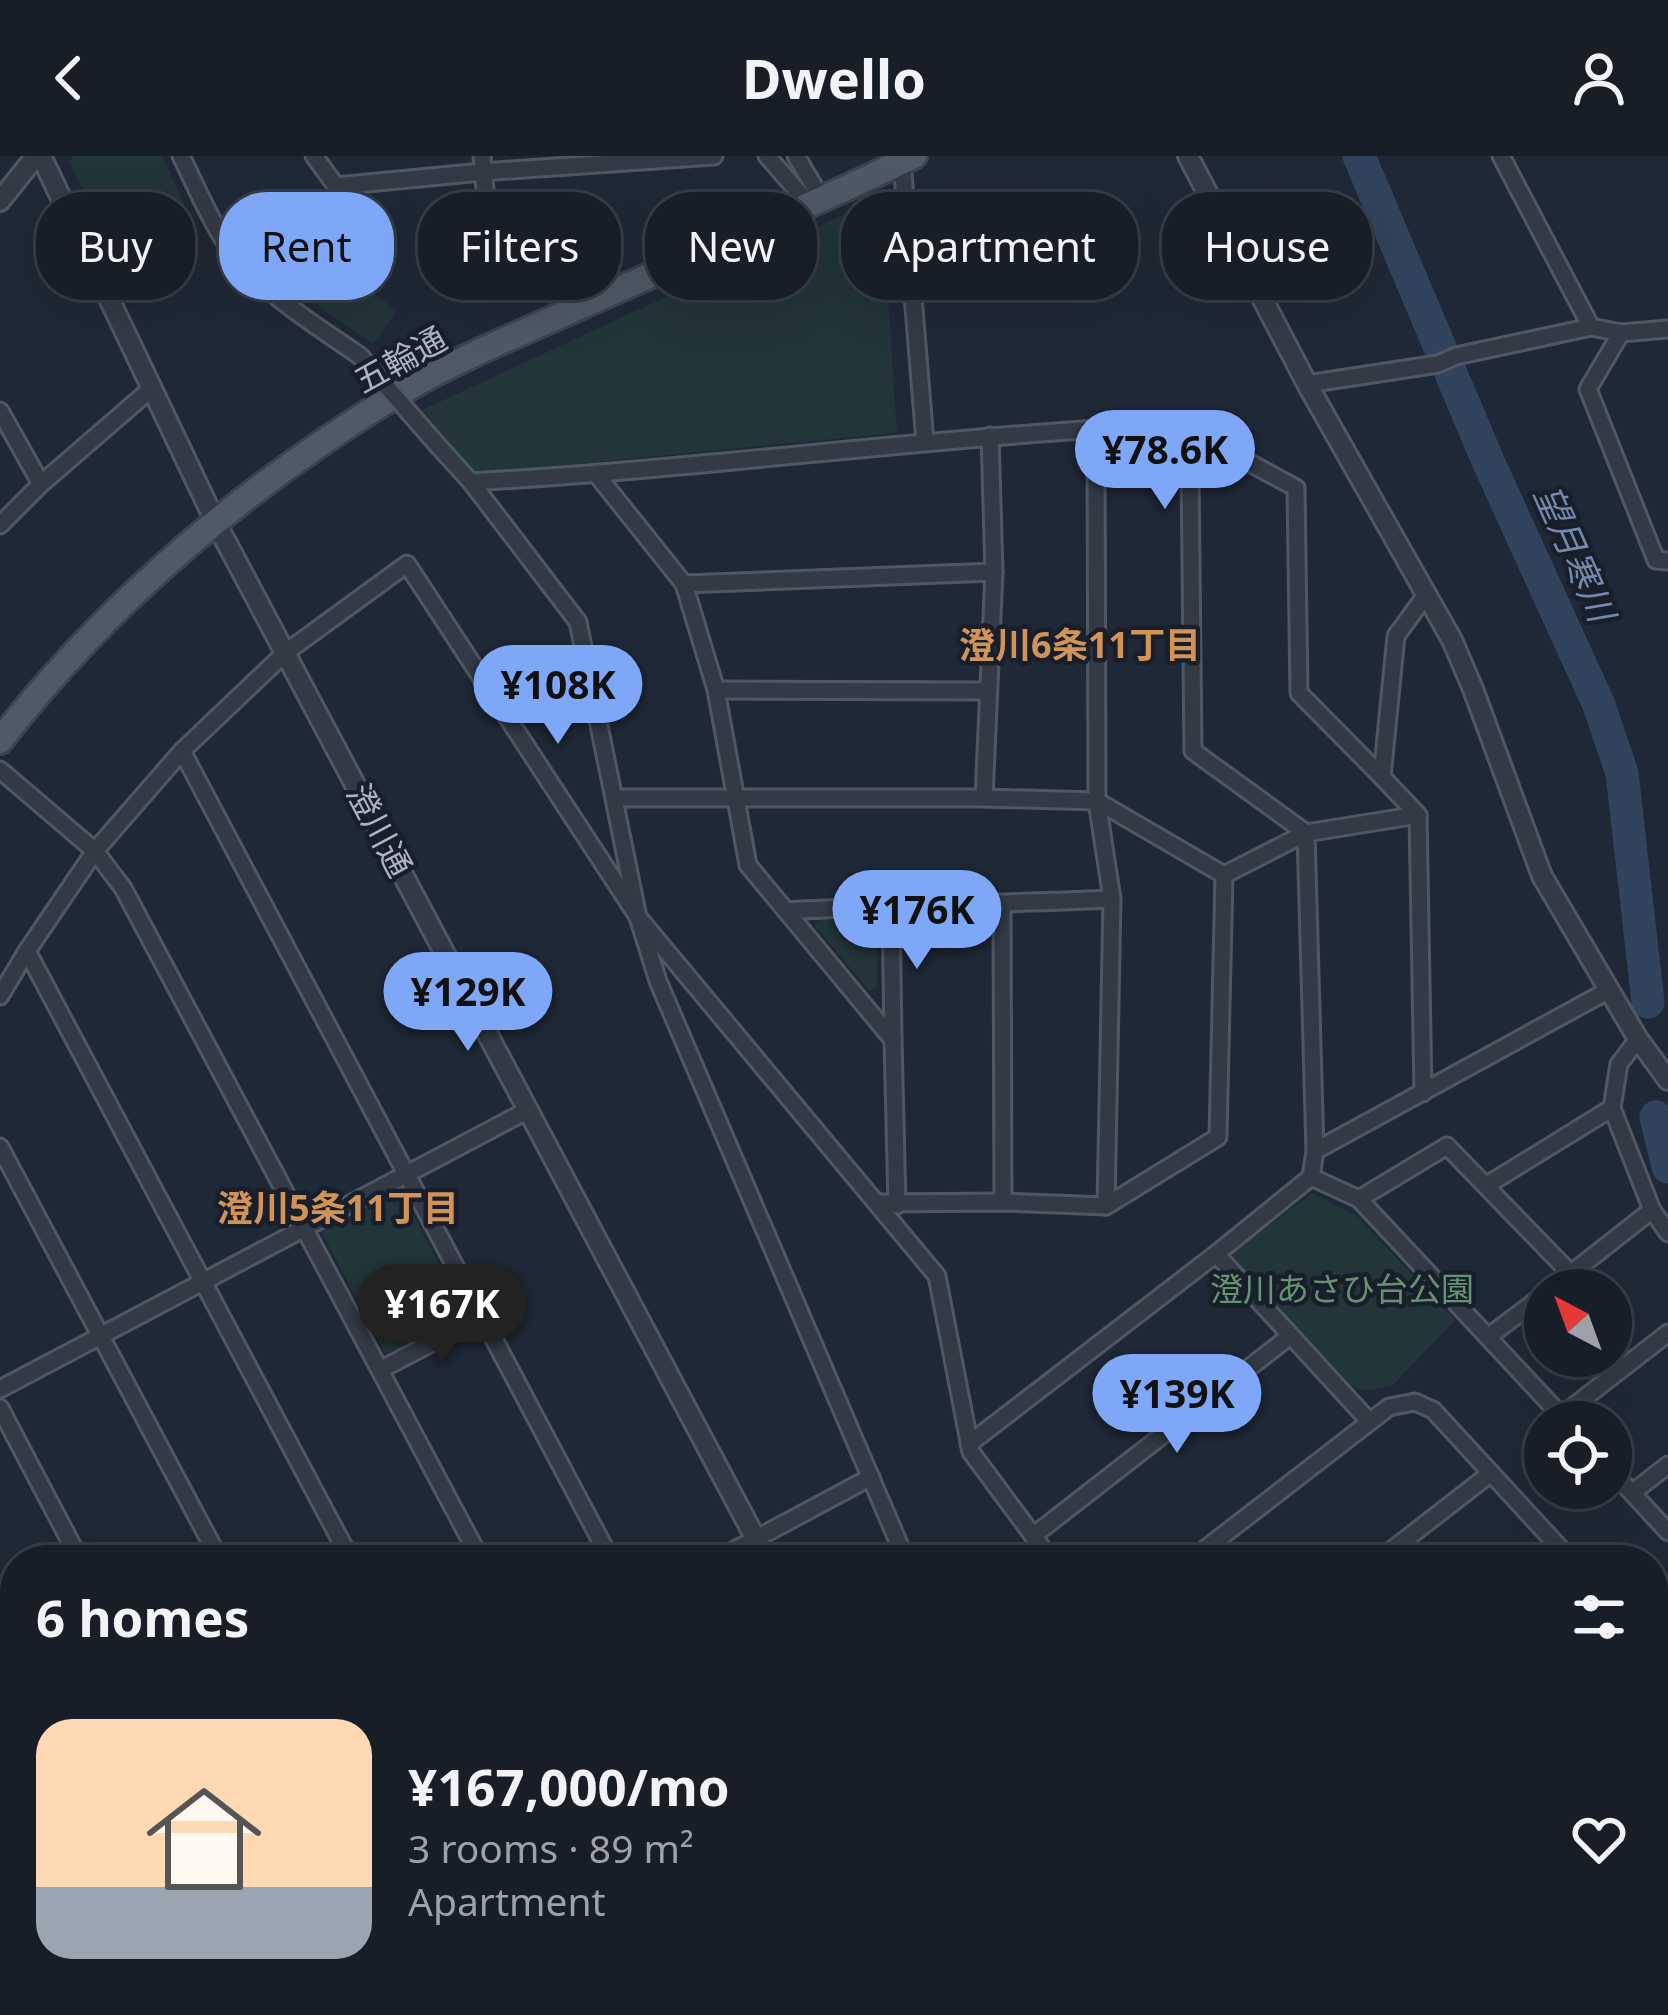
<!DOCTYPE html>
<meta charset="utf-8">
<style>
body{margin:0;font-family:"Noto Sans","Noto Sans JP",sans-serif;background:#242b34;color:#f1f3f6;height:100vh;display:flex;flex-direction:column;font-size:45px;white-space:nowrap}
*{box-sizing:border-box;margin:0}
p{font-size:39px;color:#9ea2a8}
.icon{flex:none;width:66px;height:66px;fill:none;stroke:currentColor;stroke-width:2;stroke-linecap:round;stroke-linejoin:round}
.map{position:relative;flex:1;overflow:hidden}
.sheet{position:absolute;left:0px;top:1389px;width:1668px;height:471px;display:flex;flex-direction:column;background:#171e28;border-radius:48px 48px 0 0;box-shadow:0 12px 48px #0002,0 0 0 3px #363c45}
.sheet>*{flex:none}
.hud{position:absolute;left:36px;top:36px;width:1596px;height:108px;display:flex;gap:24px}
.needle{width:78px;rotate:319deg}
.controls{position:absolute;left:1524px;top:1113px;display:grid;gap:24px}
.controls a{display:grid;place-items:center;width:108px;height:108px;border-radius:50%;background:#171e28;box-shadow:0 12px 48px #0002,0 0 0 3px #363c45;font-size:60px}
.price{position:absolute;translate:-50% -102px;padding:0 27px;border-radius:42px;background:#7ea8f7;color:#111;font-size:39px;line-height:78px;filter:drop-shadow(0 3px 6px #0008)}
.price::after{content:'';position:absolute;left:50%;top:72px;width:36px;height:27px;margin-left:-18px;background:inherit;clip-path:polygon(0 0,100% 0,50% 100%)}
.price.selected{background:#222;color:#fff}
ul{padding:0;list-style:none}
li{display:flex;align-items:center;gap:36px;height:300px;padding:0 36px}
li+li{border-top:3px solid #363c45}
li span{display:grid;place-items:center;flex:none;width:336px;height:240px;border-radius:36px;color:#555}
li>.icon{margin-inline-start:auto}
span .icon{width:144px;height:144px;fill:#fffc;stroke-width:1}
li b{font-size:51px}
h2{display:flex;justify-content:space-between;align-items:center;height:144px;padding:0 36px;font-size:51px}
.tag{padding:0 42px;border-radius:48px;background:#171e28;box-shadow:0 12px 48px #0002,0 0 0 3px #363c45;font-size:42px;line-height:108px}
.tag.selected{background:#7ea8f7;color:#111}
header{display:flex;justify-content:space-between;align-items:center;height:156px;padding:0 36px;background:#171e28;font-size:54px;font-weight:700}
.map>svg:first-child{display:block}
</style>
<header><svg class="icon" aria-label="back" viewBox="0 0 24 24"><path d="M15 5l-7 7 7 7"/></svg>Dwello<svg class="icon" aria-label="person" viewBox="0 0 24 24"><circle cx="12" cy="8" r="4"/><path d="M4 21q1-7 8-7t8 7"/></svg></header>
<div class="map">
<svg width="1668" height="1859" viewBox="0 0 1668 1859">
<rect width="100%" height="100%" fill="#1f2836"/>
<g fill="#223538">
<path d="M 72,0 L 162,0 L 193,67 L 122,113 L 70,7 Z"/>
<path d="M 879,42 L 882,45 L 897,277 L 483,317 L 470,314 L 422,254 Z"/>
<path d="M 317,98 L 397,154 L 373,188 L 293,132 Z"/>
<path d="M 872,762 L 878,768 L 877,832 L 870,835 L 814,769 L 819,764 Z"/>
<path d="M 401,1035 L 464,1157 L 386,1199 L 321,1075 Z"/>
<path d="M 1312,1037 L 1356,1059 L 1455,1164 L 1391,1231 C 1377,1231 1365,1239 1351,1229 L 1229,1100 Z"/>
<path d="M 1663,1533 L 1668,1538 L 1668,1641 L 1657,1651 L 1653,1646 L 1653,1541 Z"/>
</g>
<g fill="none" stroke-linecap="round" stroke-linejoin="round">
<g stroke="#32435d" stroke-width="33">
<path d="M 1359,0 L 1488,305 L 1599,549 L 1622,617 L 1648,846"/>
<path d="M 1656,961 L 1668,1011"/>
</g>
<defs>
<g id="minor">
<path d="M 181,0 C 195,28 207,58 224,84 C 258,135 311,166 360,200"/>
<path d="M 314,0 L 336,30 L 482,16 L 714,0"/>
<path d="M 482,0 L 489,79"/>
<path d="M 767,0 L 809,48"/>
<path d="M 796,0 L 821,42"/>
<path d="M 1501,0 L 1591,171"/>
<path d="M 902,6 L 925,286"/>
<path d="M 1621,177 L 1588,233 L 1656,404 L 1668,405"/>
<path d="M 1307,228 L 1438,208 L 1456,200 L 1591,171 L 1621,177 L 1668,173"/>
<path d="M 0,255 L 41,328"/>
<path d="M 990,280 L 994,416"/>
<path d="M 440,292 L 471,326 L 578,466 L 638,761 L 937,1120 L 971,1296 L 1051,1404"/>
<path d="M 597,319 L 684,428 L 716,534 L 748,709 L 893,884 L 897,1049"/>
<path d="M 471,326 C 680,314 887,287 1096,273 L 1097,645 L 1112,743 L 1106,1050 L 1003,1046 L 878,1047"/>
<path d="M 0,369 L 41,328 L 152,232"/>
<path d="M 684,428 L 994,416 L 984,642 L 1097,645 L 1224,719"/>
<path d="M 716,534 L 987,535"/>
<path d="M 182,595 L 611,1404"/>
<path d="M 0,614 L 95,695 L 123,732 L 481,1404"/>
<path d="M 1382,621 L 1299,537 L 1296,332 L 1250,307 L 1190,315 L 1193,595 L 1306,677 L 1418,659"/>
<path d="M 616,642 L 984,642"/>
<path d="M 1002,748 L 1003,1046"/>
<path d="M 891,749 L 893,884"/>
<path d="M 786,755 C 895,749 1004,748 1112,743"/>
<path d="M 27,795 L 351,1404"/>
<path d="M 0,840 L 27,795 L 95,695 L 182,595 L 285,497 L 407,408 L 638,761 L 658,825 L 906,1404"/>
<path d="M 1638,883 L 1619,908 L 1612,952 L 1652,1054 L 1668,1077"/>
<path d="M 1423,937 L 1418,659 L 1382,621 L 1396,480 L 1426,439"/>
<path d="M 0,991 L 220,1404"/>
<path d="M 1311,1021 L 1359,1043 L 1567,1266"/>
<path d="M 1487,1029 L 1612,952"/>
<path d="M 1359,1043 L 1447,990 L 1571,1118"/>
<path d="M 1106,1050 L 1218,981 L 1224,719 L 1306,677 L 1315,995"/>
<path d="M 1216,1098 L 1369,1265"/>
<path d="M 1550,1134 L 1652,1054"/>
<path d="M 1488,1181 L 1545,1138"/>
<path d="M 380,1214 L 481,1161"/>
<path d="M 0,1233 L 528,954"/>
<path d="M 0,1252 L 80,1404"/>
<path d="M 1561,1260 L 1668,1177"/>
<path d="M 969,1288 L 1216,1098 L 1311,1021 L 1315,995 L 1609,834"/>
<path d="M 1611,1314 L 1668,1376"/>
<path d="M 1632,1337 L 1668,1309"/>
<path d="M 1033,1380 L 1290,1180"/>
<path d="M 716,1404 L 871,1321"/>
<path d="M 1191,1404 L 1389,1251 L 1415,1246 L 1433,1254 L 1571,1404"/>
<path d="M 1379,1404 L 1491,1317"/>
<path d="M 0,1470 L 15,1466"/>
<path d="M 1653,1491 L 1668,1508"/>
<path d="M 0,1626 L 15,1636"/>
<path d="M 1653,1656 L 1668,1674"/>
<path d="M 1653,1741 L 1668,1729"/>
<path d="M 0,1761 L 15,1769"/>
<path d="M 1653,1813 L 1668,1833"/>
<path d="M 143,1845 L 169,1859"/>
<path d="M 315,1845 L 322,1859"/>
<path d="M 454,1845 L 461,1859"/>
<path d="M 1092,1845 L 1097,1859"/>
<path d="M 1232,1845 L 1237,1859"/>
<path d="M 1394,1845 L 1405,1859"/>
<path d="M 1539,1845 L 1550,1859"/>
<path d="M 60,1859 L 73,1845"/>
<path d="M 790,1859 L 826,1845"/>
<path d="M 1492,1859 L 1511,1845"/>
</g>
<g id="tertiary">
<path d="M 41,0 L 216,367 L 767,1404"/>
<path d="M 1188,0 L 1307,228 L 1452,484 L 1473,533 L 1542,720 L 1638,883 L 1668,924"/>
<path d="M 0,45 L 36,0"/>
<path d="M 951,1845 L 957,1859"/>
</g>
<path id="primary" d="M 0,585 C 108,445 251,326 403,235 C 457,203 517,179 575,153 C 688,102 803,54 914,0"/>
</defs>
<use href="#minor" stroke="#505764" stroke-width="21"/>
<use href="#tertiary" stroke="#505764" stroke-width="24"/>
<use href="#primary" stroke="#3c4350" stroke-width="30"/>
<use href="#minor" stroke="#333a46" stroke-width="15"/>
<use href="#tertiary" stroke="#333a46" stroke-width="18"/>
<use href="#primary" stroke="#505967" stroke-width="24"/>
<defs>
<path id="minor-bridge" d="M 360,200 L 440,292"/>
</defs>
<use href="#minor-bridge" stroke="#505764" stroke-width="21" stroke-linecap="butt"/>
<use href="#minor-bridge" stroke="#333a46" stroke-width="15"/>
</g>
<g text-anchor="middle" dominant-baseline="central" stroke-width="9" stroke-linejoin="round" paint-order="stroke">
<g font-size="33" fill="#acb4c3" stroke="#181f2b">
<text transform="translate(400 203) rotate(-29)">五輪通</text>
<text transform="translate(380 674) rotate(62)">澄川通</text>
</g>
<g font-size="33" fill="#659371" stroke="#181f2b">
<text x="1342" y="1132">澄川あさひ台公園</text>
</g>
<g font-size="36" font-style="italic" fill="#748aac" stroke="#181f2b">
<text transform="translate(1575 397) rotate(66)">望月寒川</text>
</g>
<g font-size="36" font-weight="bold" fill="#d29359" stroke="#181f2b">
<text x="1080" y="488">澄川6条11丁目</text>
<text x="338" y="1051">澄川5条11丁目</text>
</g>
</g>
</svg>
<div class="controls">
<a><svg class="needle" viewBox="-14 -14 28 28"><path d="M0-13l5 13h-10z" fill="#e53935"/><path d="M0 13l5-13h-10z" fill="#9ea2a8"/></svg></a>
<a><svg class="icon" aria-label="locate" viewBox="0 0 24 24"><circle cx="12" cy="12" r="6"/><path d="M12 2v4M12 18v4M2 12h4M18 12h4"/></svg></a>
</div>
<b class="price" style="left:1165px;top:356px">¥78.6K</b>
<b class="price" style="left:558px;top:591px">¥108K</b>
<b class="price" style="left:917px;top:816px">¥176K</b>
<b class="price" style="left:468px;top:898px">¥129K</b>
<b class="price selected" style="left:442px;top:1210px">¥167K</b>
<b class="price" style="left:1177px;top:1300px">¥139K</b>
<div class="hud">
<a class="tag">Buy</a>
<a class="tag selected">Rent</a>
<a class="tag">Filters</a>
<a class="tag">New</a>
<a class="tag">Apartment</a>
<a class="tag">House</a>
</div>
<section class="sheet">
<h2>6 homes<svg class="icon" aria-label="filters" viewBox="0 0 24 24"><path d="M4 7h16M4 17h16"/><circle cx="9" cy="7" r="2"/><circle cx="15" cy="17" r="2"/></svg></h2>
<ul>
<li><span style="background:linear-gradient(#ffd9b3 70%,#9aa5b1 0)"><svg class="icon" aria-label="home" viewBox="0 0 24 24"><path d="M3 11l9-7 9 7M6 9v11h12V9"/></svg></span><div><b>¥167,000/mo</b><p>3 rooms · 89 m²</p><p>Apartment</p></div><svg class="icon" aria-label="heart" viewBox="0 0 24 24"><path d="M12 20l-8-8c-3-5 5-10 8-4 3-6 11-1 8 4z"/></svg></li>
</ul>
</section>
</div>
